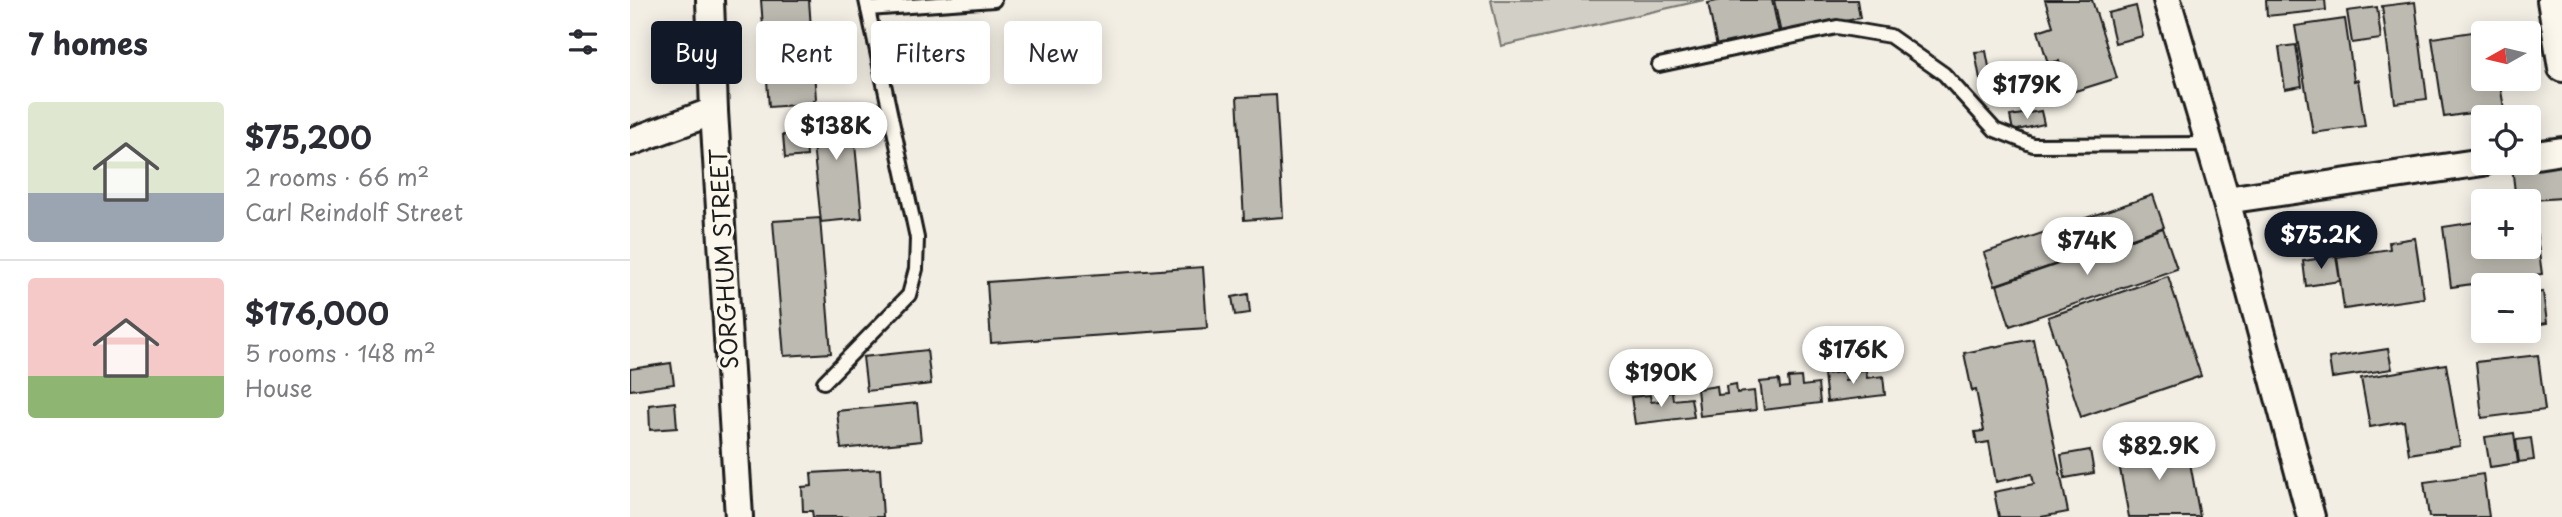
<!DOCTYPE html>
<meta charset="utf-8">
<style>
body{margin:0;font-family:"Playpen Sans",sans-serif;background:#f2f2f3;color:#2b2b33;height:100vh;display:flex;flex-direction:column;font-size:26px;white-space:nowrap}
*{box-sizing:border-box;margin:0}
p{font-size:23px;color:#7c7c81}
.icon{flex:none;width:38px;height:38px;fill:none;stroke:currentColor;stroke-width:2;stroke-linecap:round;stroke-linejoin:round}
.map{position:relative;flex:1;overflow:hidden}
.side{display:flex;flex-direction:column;background:#fff;width:630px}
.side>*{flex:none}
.top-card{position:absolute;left:21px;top:21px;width:665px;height:63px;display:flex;gap:14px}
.needle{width:46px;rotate:262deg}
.tools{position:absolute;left:1841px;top:21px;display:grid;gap:14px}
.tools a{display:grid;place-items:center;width:70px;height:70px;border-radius:7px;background:#fff;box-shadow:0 4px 18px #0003;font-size:35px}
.price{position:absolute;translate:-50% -60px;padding:0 16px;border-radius:24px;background:#fff;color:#222;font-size:23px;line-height:46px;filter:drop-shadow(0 2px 4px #0008)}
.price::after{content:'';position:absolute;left:50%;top:42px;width:21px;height:16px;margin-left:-10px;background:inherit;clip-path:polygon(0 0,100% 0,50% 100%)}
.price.current{background:#111827;color:#fff}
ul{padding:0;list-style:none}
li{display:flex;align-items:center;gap:21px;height:175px;padding:0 28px}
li+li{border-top:2px solid #e1e1e2}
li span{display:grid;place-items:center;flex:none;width:196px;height:140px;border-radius:7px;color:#555}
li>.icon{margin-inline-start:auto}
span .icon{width:84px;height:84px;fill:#fffc;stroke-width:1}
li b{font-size:30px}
h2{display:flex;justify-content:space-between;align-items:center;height:84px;padding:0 28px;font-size:30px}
.chip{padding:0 24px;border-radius:7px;background:#fff;box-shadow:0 4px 18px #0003;font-size:24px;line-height:63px}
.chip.current{background:#111827;color:#fff}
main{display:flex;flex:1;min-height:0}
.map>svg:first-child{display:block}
</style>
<main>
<section class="side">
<h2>7 homes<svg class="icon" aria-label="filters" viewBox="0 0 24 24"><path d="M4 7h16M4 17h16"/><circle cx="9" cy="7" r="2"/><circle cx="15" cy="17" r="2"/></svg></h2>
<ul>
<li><span style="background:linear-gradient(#dfe7d0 65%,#9aa5b1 0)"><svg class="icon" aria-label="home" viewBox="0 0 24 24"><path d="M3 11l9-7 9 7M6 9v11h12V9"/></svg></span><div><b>$75,200</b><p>2 rooms · 66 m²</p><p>Carl Reindolf Street</p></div></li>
<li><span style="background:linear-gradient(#f6c9c9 70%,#8fb573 0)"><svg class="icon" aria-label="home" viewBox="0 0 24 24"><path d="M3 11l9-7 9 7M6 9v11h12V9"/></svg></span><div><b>$176,000</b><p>5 rooms · 148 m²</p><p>House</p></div></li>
</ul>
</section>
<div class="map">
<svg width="1932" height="517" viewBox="0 0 1932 517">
<rect width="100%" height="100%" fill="#f2eee4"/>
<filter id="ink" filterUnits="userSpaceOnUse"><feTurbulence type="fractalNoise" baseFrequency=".0143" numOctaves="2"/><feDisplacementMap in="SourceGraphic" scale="14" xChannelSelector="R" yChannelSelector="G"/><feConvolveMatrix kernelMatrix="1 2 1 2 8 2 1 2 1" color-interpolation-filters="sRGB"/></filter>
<g filter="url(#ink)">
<path fill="#d2cfc6" stroke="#777671" stroke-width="2" d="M 861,0 L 1074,0 L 871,46 Z"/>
<g fill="#bdbab1" stroke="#1c1c1c" stroke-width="2">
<path d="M 131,0 L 179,0 L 186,99 L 180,104 L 139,107 Z"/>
<path d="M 1091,0 L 1142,0 L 1149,33 L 1087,47 L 1078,3 Z"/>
<path d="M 1144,0 L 1227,0 L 1230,18 L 1151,34 Z"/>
<path d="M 1415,0 L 1462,0 L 1487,78 L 1439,93 L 1429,61 L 1418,63 L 1408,31 L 1423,26 Z"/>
<path d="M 1636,0 L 1695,0 L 1696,10 L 1637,16 Z"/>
<path d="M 1785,2 L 1797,99 L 1765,103 L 1752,6 Z"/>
<path d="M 1506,6 L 1513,36 L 1485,43 L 1478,13 Z"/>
<path d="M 1747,7 L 1751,39 L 1722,43 L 1717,11 Z"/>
<path d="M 1715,19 L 1724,81 L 1728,80 L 1735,126 L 1683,133 L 1665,26 Z"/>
<path d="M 1862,29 L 1863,33 L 1853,33 L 1853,79 L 1869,79 L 1874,108 L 1814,117 L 1802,38 Z"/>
<path d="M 1666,45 L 1672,86 L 1655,89 L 1649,47 Z"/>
<path d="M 1356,51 L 1361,77 L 1350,79 L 1345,52 Z"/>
<path d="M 646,95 L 653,217 L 614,220 L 607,97 Z"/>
<path d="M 221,102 L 232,218 L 191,222 L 179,106 Z"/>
<path d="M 1411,111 L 1414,124 L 1383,131 L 1380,116 Z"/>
<path d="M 175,132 L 177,156 L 155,158 L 153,135 Z"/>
<path d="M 1932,158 L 1932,198 L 1886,201 L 1882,166 Z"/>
<path d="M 1523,195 L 1534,227 L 1365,285 L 1354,253 Z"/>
<path d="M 1899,215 L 1904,215 L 1912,274 L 1821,287 L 1813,227 L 1853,221 L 1853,247 L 1899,247 Z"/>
<path d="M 190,218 L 201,353 L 154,356 L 143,221 Z"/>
<path d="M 1533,228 L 1547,269 L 1380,326 L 1367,285 Z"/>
<path d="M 1785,238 L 1794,298 L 1714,309 L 1707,257 L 1760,249 L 1759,242 Z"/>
<path d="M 1706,256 L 1710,281 L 1676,286 L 1673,261 Z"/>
<path d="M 573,267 L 577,328 L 361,343 L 357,282 Z"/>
<path d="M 1538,276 L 1571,376 L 1451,417 L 1418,317 Z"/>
<path d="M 1913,292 L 1917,323 L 1899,326 L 1899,294 Z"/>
<path d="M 618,294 L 620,313 L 605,315 L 602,297 Z"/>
<path d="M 1403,339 L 1438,512 L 1411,517 L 1369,517 L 1364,492 L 1404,484 L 1402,474 L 1366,482 L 1359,442 L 1347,444 L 1345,432 L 1354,431 L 1346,390 L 1342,391 L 1334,353 Z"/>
<path d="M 1758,349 L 1762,369 L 1702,378 L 1699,358 Z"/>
<path d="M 297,350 L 301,384 L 237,391 L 233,357 Z"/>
<path d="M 1908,355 L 1915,410 L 1852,418 L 1846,362 Z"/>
<path d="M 41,363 L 44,384 L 0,390 L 0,369 Z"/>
<path d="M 1816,364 L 1830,446 L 1779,454 L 1774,421 L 1740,427 L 1731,378 Z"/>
<path d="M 1236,370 L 1237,378 L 1253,376 L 1255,395 L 1197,402 L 1194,374 L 1214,372 L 1215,381 L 1223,380 L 1222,371 Z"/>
<path d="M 1171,377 L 1172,386 L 1188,384 L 1190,403 L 1134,410 L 1130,382 L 1149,380 L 1150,388 L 1159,387 L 1158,378 Z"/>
<path d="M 1106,384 L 1107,393 L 1124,391 L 1126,410 L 1070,416 L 1067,389 L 1087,386 L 1088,395 L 1097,394 L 1096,386 Z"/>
<path d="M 1042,392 L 1043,400 L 1061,398 L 1064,417 L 1005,424 L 1001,397 L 1020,395 L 1021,402 L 1029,401 L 1029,394 Z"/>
<path d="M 45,402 L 47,428 L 20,430 L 19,405 Z"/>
<path d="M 287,403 L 291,441 L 211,449 L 207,411 Z"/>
<path d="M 1884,433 L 1888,463 L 1860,467 L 1855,437 Z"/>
<path d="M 1901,438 L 1904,460 L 1889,462 L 1886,440 Z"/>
<path d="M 1556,441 L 1570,517 L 1499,517 L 1487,453 Z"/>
<path d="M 1460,450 L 1464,473 L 1435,478 L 1431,455 Z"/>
<path d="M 250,469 L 253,517 L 183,517 L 182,511 L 173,511 L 172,487 L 182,486 L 181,473 Z"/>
<path d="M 1853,474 L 1859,517 L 1799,517 L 1794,482 Z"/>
</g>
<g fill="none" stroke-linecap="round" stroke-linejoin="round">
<defs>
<g id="service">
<path d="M 238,9 L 364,0"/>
<path d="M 1029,65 L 1207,27 L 1260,36 L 1314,74 L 1365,130 L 1403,145 L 1579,144"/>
<path d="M 194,382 L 279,295 L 286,269 L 287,238 L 236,0"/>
</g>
<g id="minor">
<path d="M 80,0 L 84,111 L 109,517"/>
<path d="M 1537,0 L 1596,200 L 1681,517"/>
<path d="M 1921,0 L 1932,68"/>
<path d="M 0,142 L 84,111"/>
<path d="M 1899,156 L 1932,151"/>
<path d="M 1596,200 L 1853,162"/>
</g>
</defs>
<use href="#service" stroke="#1c1c1c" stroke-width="18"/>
<use href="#minor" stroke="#1c1c1c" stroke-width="32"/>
<use href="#service" stroke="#fbf7ec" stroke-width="12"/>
<use href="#minor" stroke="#fbf7ec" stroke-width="26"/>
</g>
</g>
<g text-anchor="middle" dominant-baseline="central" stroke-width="6" stroke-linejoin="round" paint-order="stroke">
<g font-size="23" fill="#1c1c1c" stroke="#fbf7ec">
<text transform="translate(93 259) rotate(-93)">SORGHUM STREET</text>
</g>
</g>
</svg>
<div class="tools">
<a><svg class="needle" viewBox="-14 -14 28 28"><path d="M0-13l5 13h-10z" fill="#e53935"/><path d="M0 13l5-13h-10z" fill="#7c7c81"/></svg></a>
<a><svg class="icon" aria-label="locate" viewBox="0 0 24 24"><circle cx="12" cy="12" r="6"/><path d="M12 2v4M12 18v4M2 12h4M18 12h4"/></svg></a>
<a>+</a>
<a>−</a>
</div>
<b class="price" style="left:1397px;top:121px">$179K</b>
<b class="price" style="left:206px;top:162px">$138K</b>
<b class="price current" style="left:1691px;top:271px">$75.2K</b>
<b class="price" style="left:1457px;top:277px">$74K</b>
<b class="price" style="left:1223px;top:386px">$176K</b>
<b class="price" style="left:1031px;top:409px">$190K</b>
<b class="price" style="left:1529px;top:482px">$82.9K</b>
<div class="top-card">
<a class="chip current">Buy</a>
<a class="chip">Rent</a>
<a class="chip">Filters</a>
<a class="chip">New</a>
</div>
</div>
</main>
